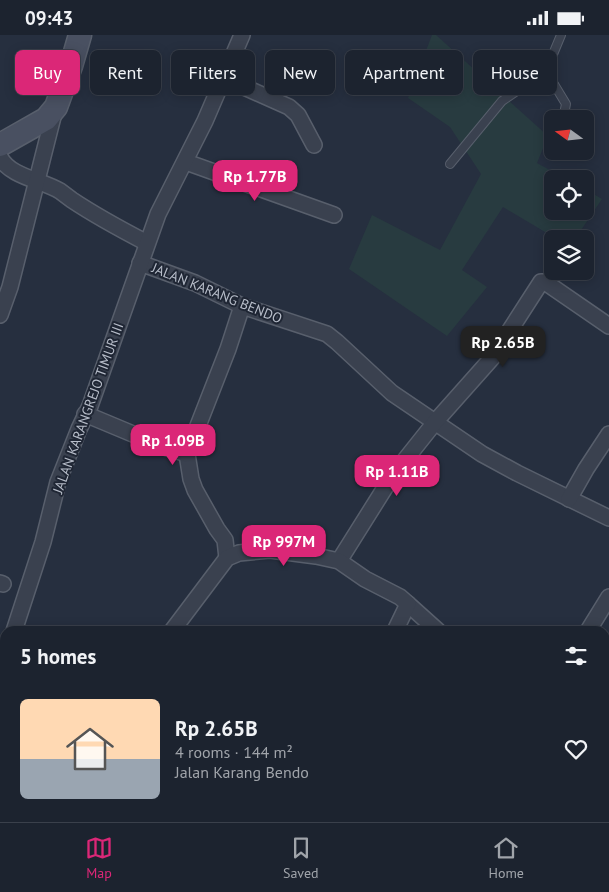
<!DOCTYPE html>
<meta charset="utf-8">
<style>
body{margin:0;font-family:"PT Sans",sans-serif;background:#252b37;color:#f1f3f6;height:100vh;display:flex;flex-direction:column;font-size:19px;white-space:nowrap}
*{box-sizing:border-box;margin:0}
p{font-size:16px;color:#a0a4aa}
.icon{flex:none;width:28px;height:28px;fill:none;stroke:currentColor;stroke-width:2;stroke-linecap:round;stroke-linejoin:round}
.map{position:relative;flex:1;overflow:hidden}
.drawer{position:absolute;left:0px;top:591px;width:610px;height:196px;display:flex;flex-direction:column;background:#1c232f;border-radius:15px 15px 0 0;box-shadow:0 2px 12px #0003,0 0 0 1px #3a404b}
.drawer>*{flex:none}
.banner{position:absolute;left:15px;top:15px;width:580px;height:45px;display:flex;gap:10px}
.needle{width:32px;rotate:285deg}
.controls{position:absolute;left:544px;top:75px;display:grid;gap:10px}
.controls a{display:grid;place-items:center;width:50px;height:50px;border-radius:8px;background:#1c232f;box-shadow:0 2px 12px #0003,0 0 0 1px #3a404b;font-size:25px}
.price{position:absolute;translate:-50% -42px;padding:0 11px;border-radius:10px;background:#db2777;color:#fff;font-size:16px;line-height:32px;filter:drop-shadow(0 1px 2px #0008)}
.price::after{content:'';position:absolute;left:50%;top:30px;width:15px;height:11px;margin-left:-8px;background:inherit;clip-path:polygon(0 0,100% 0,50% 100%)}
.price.on{background:#222;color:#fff}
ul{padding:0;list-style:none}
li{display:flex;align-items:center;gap:15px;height:125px;padding:0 20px}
li span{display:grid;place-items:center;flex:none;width:140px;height:100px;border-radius:8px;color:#555}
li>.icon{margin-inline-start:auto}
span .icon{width:60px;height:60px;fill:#fffc;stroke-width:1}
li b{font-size:21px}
h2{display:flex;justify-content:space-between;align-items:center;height:60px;padding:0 20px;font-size:21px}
.tag{padding:0 18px;border-radius:8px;background:#1c232f;box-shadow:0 2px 12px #0003,0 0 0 1px #3a404b;font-size:18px;line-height:45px}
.tag.on{background:#db2777;color:#fff}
.status{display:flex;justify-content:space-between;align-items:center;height:35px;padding:0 25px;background:#1c232f;direction:ltr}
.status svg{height:14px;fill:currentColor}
.menu{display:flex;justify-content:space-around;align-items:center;height:70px;border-top:1px solid #3a404b;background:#1c232f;font-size:14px;color:#a0a4aa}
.menu a{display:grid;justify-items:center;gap:2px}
.menu .on{color:#db2777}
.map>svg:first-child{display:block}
</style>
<div class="status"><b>09:43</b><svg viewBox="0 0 49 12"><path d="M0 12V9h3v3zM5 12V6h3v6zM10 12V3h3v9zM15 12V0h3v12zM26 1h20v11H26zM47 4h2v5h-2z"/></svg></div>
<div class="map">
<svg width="609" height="787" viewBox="0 0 609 787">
<rect width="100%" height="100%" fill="#262f3f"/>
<path fill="#283b40" d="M 432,0 L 436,0 L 548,101 L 537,128 L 566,144 L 552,144 L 552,176 L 585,176 L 585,154 L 602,164 L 575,204 L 557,204 L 503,172 L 462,235 L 487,252 L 447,301 L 349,234 L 372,180 L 440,215 L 481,139 L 450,92 L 408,63 Z"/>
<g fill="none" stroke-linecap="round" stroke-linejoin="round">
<defs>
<g id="lane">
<path d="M 546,36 L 566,69 L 563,84"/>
<path d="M 450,129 L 502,66 L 546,36 L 561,0"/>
</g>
<g id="street">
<path d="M 224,43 L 289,72 L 298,80 L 314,110"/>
<path d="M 0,122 C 10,142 42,145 60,156 C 64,159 68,162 72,165 C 96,181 122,195 147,208"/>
<path d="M 186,127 L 334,180"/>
<path d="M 140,228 L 195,248 L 242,271 L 327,299 L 337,307 L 392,358 L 482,419 L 517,438 L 609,483"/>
<path d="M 0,280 L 10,252 L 55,74"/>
<path d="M 85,379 L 164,412 L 187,419 L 191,444 L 195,455 L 217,494 L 225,505 L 227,523"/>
<path d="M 187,419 L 228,314 L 242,271"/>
<path d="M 569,464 L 586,434 L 609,399"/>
<path d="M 339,526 L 393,440 L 436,386 L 492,323 L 541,247 L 545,247 L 609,291"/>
<path d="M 0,548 L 3,549"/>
<path d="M 408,569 L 438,596"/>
<path d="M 14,596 L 43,507 L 58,447 L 79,394 L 90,371 L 158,179 L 205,86 L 242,0"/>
<path d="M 172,596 L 227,523 L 239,518 L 270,515 L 316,521 L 339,526 L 365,544 L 400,562 L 408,569 L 395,596"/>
<path d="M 588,596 L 609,562"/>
<path d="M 1,663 L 5,637"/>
<path d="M 605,748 L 609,742"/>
<path d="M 0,750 L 5,743"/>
<path d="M 60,782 L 65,787"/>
<path d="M 292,782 L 298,787"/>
<path d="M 131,787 L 135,782"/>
<path d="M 229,787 L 232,782"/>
<path d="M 435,787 L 439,782"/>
<path d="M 579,787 L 582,782"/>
</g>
<path id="secondary" d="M 0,110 L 46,84 L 56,72 L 71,31 L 80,0"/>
</defs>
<use href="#lane" stroke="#585f6c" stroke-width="10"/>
<use href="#street" stroke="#585f6c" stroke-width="18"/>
<use href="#secondary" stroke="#585f6c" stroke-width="25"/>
<use href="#lane" stroke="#3a414f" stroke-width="8"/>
<use href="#street" stroke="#3a414f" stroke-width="15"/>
<use href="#secondary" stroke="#495061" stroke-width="22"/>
</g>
<g text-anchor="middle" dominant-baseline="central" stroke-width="4" stroke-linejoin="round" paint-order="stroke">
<g font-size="14" fill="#b7bdc9" stroke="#1f2634">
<text transform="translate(217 258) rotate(22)">JALAN KARANG BENDO</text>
<text transform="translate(88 373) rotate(-70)">JALAN KARANGREJO TIMUR III</text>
</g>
</g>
</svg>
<div class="controls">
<a><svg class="needle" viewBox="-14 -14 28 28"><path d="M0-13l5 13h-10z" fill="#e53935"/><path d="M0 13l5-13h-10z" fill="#a0a4aa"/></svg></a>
<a><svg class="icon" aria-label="locate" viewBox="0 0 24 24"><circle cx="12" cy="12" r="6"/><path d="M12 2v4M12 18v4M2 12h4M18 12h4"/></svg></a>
<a><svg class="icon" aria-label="layers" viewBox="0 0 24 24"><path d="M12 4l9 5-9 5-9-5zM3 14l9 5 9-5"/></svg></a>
</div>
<b class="price" style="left:255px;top:167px">Rp 1.77B</b>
<b class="price on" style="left:503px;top:333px">Rp 2.65B</b>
<b class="price" style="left:173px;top:431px">Rp 1.09B</b>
<b class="price" style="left:397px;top:462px">Rp 1.11B</b>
<b class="price" style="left:284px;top:532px">Rp 997M</b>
<div class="banner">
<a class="tag on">Buy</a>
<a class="tag">Rent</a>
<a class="tag">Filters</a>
<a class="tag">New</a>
<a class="tag">Apartment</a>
<a class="tag">House</a>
</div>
<section class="drawer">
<h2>5 homes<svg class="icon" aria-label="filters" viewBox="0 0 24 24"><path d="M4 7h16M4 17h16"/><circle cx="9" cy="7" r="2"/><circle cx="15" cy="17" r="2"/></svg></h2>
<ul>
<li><span style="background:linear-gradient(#ffd9b3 60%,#9aa5b1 0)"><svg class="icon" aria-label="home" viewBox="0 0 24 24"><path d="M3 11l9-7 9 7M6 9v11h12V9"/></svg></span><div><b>Rp 2.65B</b><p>4 rooms · 144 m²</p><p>Jalan Karang Bendo</p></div><svg class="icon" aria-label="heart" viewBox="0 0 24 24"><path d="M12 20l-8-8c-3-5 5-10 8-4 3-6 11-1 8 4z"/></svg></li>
</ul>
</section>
</div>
<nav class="menu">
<a class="on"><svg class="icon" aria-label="map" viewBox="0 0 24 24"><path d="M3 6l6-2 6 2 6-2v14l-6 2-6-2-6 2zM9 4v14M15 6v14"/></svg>Map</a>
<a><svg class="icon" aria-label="saved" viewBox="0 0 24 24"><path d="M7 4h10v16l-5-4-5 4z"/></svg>Saved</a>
<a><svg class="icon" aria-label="home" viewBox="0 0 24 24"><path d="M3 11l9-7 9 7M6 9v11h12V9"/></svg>Home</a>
</nav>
